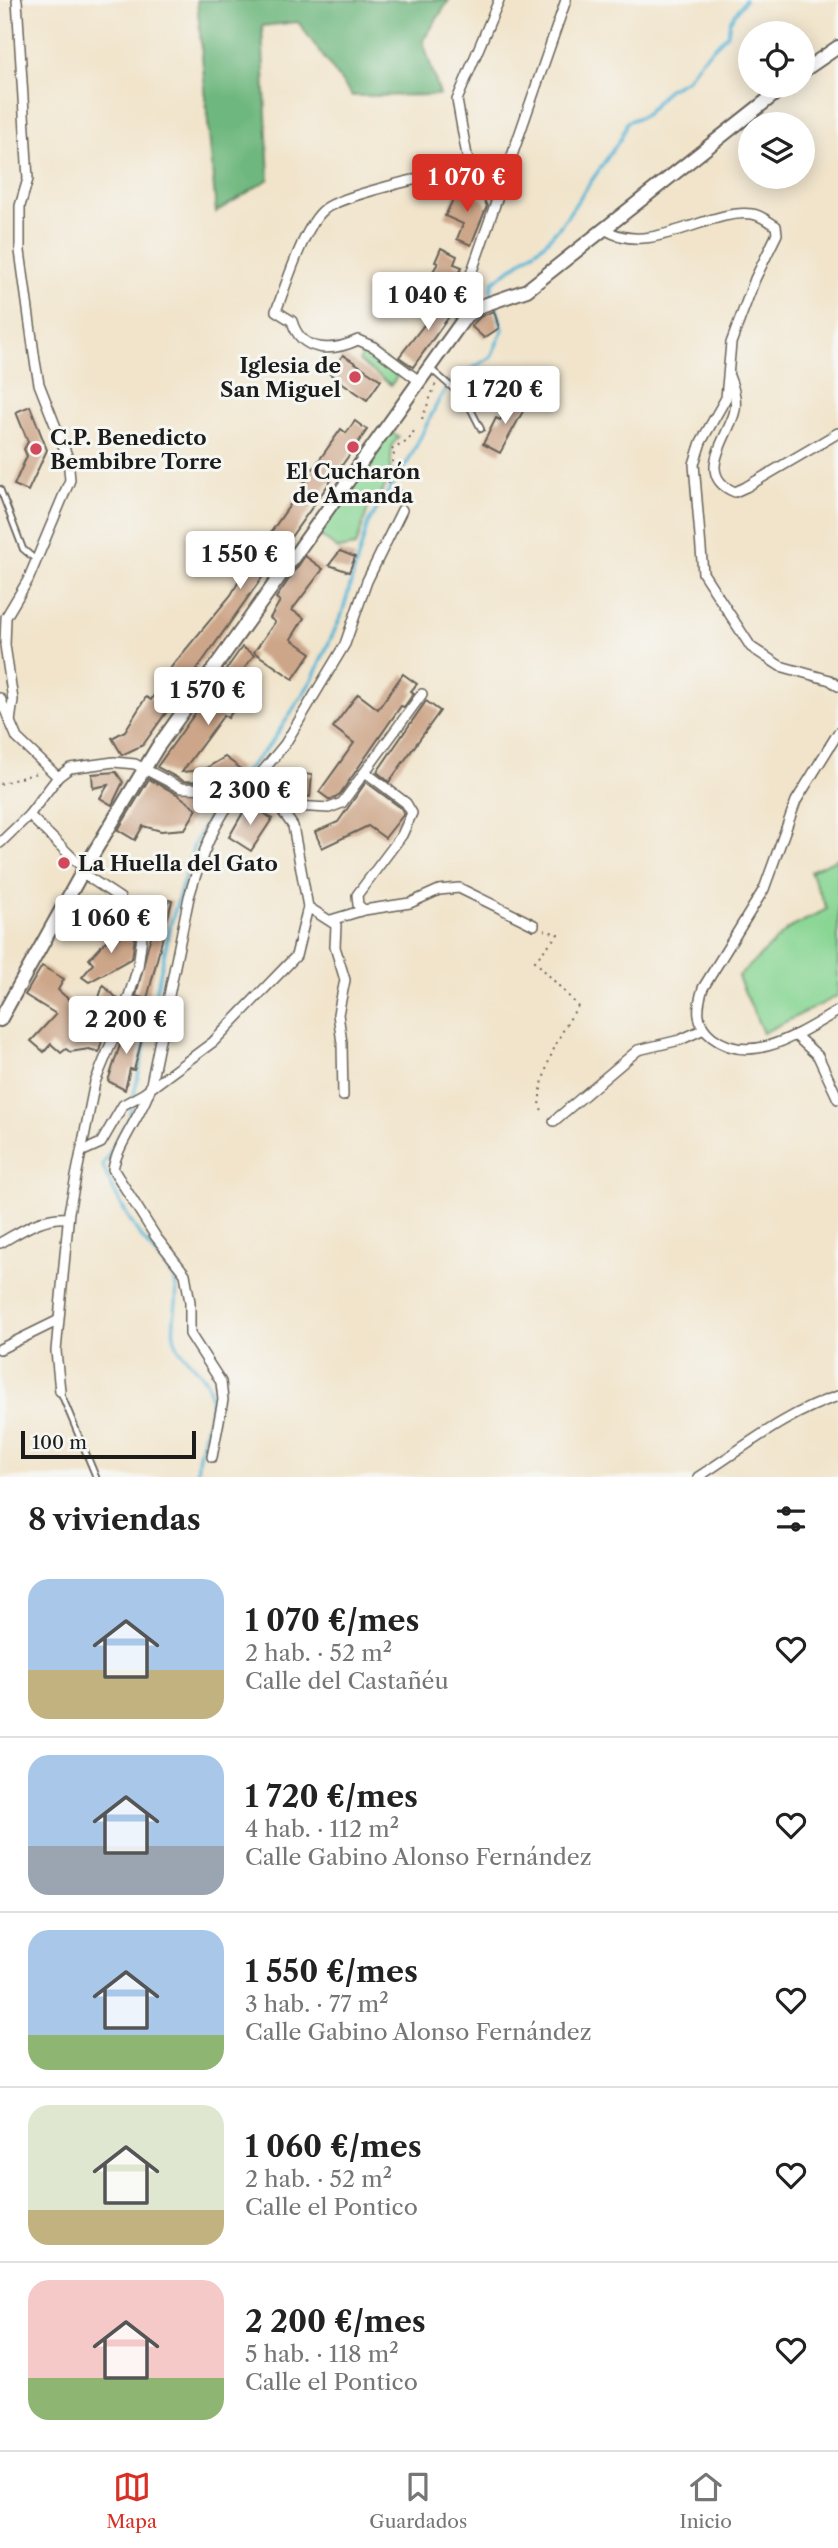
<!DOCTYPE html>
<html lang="es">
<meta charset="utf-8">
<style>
body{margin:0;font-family:"Libre Caslon Text",serif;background:#f2f2f2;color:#222;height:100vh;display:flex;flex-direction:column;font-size:26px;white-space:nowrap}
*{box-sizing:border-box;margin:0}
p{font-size:23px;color:#767676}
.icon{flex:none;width:38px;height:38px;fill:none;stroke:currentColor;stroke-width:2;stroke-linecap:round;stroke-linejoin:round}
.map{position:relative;height:1477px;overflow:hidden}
.details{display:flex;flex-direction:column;background:#fff;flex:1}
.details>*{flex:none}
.buttons{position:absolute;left:738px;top:21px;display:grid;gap:14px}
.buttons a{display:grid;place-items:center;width:77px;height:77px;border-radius:50%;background:#fff;box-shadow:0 4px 18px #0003;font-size:35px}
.scale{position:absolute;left:21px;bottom:18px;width:175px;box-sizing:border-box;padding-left:7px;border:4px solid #1c1c1c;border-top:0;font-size:19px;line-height:24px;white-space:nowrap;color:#1c1c1c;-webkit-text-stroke:5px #f6f6f2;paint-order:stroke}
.price{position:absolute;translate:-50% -60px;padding:0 16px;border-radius:7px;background:#fff;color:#222;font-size:23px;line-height:46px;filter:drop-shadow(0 2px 4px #0008)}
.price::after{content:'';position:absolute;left:50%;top:42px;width:21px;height:16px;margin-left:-10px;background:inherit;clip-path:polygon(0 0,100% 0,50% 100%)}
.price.selected{background:#d93025;color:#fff}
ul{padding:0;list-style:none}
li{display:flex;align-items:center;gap:21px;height:175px;padding:0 28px}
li+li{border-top:2px solid #e0e0e0}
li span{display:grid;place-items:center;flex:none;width:196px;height:140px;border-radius:21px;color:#555}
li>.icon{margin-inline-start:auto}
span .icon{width:84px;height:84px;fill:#fffc;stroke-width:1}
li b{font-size:30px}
h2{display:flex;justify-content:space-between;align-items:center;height:84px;padding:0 28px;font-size:30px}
.tab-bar{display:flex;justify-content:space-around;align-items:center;height:98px;border-top:2px solid #e0e0e0;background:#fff;font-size:19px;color:#767676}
.tab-bar a{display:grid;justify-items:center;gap:4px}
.tab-bar .selected{color:#d93025}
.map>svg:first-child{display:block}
</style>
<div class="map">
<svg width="838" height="1477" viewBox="0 0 838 1477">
<rect width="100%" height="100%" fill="#f6f6f2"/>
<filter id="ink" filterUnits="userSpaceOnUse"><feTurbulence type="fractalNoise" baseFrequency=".0143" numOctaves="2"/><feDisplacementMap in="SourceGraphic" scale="14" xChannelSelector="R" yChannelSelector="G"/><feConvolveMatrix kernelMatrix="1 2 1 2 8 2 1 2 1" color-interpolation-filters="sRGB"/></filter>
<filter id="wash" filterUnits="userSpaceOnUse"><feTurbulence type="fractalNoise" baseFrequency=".00686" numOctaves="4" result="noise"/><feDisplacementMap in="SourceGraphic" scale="28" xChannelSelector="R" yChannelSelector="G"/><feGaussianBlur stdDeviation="1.57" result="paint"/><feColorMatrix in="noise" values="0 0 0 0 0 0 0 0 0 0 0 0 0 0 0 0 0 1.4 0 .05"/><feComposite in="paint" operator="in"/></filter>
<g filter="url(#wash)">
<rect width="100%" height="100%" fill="#f1e4cb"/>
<g fill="#89d694" stroke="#527958" stroke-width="2">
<path d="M 368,348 L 401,371 L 391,385 L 359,361 Z"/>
<path d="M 384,427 L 399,437 L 392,445 L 390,478 L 379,497 L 368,508 L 356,546 L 338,549 L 311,529 Z"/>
<path d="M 838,858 L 838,996 L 763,1033 L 738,977 L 788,929 L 827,909 L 810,871 Z"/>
</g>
<path fill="#6eb77e" stroke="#456a4d" stroke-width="2" d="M 197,0 L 449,0 L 423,41 L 440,95 L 352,96 L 298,22 L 262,26 L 269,179 L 216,212 Z"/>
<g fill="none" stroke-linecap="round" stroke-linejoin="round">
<path stroke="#58b6d6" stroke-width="3.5" d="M 198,1477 C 194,1447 217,1417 209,1388 C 203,1368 177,1357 174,1335 C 171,1317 182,1293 173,1277 C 166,1263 153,1251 143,1239 C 131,1224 108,1183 103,1165 L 129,1118 L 171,923 L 194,845 L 214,806 L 272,742 L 312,680 L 342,614 L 368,523 L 409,460 L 440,398 L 451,382 L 491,357 L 503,329 L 491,290 L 493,282 L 544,244 L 561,225 L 621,138 L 627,122 L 645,115 L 667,90 L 686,80 L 702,59 L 728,34 L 730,21 L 745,0"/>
</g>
<g id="blocks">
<g fill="#cda689">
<path d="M 459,187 L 484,200 L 487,206 L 471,245 L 457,239 L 463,224 L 445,216 Z"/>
<path d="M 441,248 L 457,256 L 454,264 L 462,267 L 455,282 L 446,278 L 437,296 L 423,288 L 438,263 L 435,262 Z"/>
<path d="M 445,298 L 455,299 L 453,311 L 413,367 L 399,357 Z"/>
<path d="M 494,311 L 499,328 L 484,338 L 471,326 L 480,317 Z"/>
<path d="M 343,355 L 381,380 L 367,400 L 330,374 Z"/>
<path d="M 515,398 L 527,404 L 500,453 L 483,444 L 496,418 L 500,420 Z"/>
<path d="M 30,406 L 47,450 L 28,491 L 14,485 L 27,456 L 24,449 L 28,442 L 16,412 Z"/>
<path d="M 355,421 L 367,430 L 143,745 L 122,755 L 112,738 L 125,731 L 146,697 L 151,700 L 172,666 L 231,595 L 250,562 L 306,482 L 299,477 L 307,465 L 313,469 L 341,429 L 346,433 Z"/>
<path d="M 340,551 L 355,557 L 349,572 L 329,565 Z"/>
<path d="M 305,556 L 323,569 L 292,610 L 304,618 L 291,639 L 311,653 L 293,679 L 254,652 L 275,622 L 270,618 L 280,601 L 276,598 Z"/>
<path d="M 242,647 L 254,655 L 242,672 L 249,676 L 226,702 L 235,708 L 228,718 L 224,715 L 182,772 L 203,770 L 225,757 L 240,768 L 226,781 L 222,777 L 210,782 L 183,781 L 157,767 Z"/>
<path d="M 403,674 L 417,684 L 411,691 L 414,693 L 404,707 L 401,706 L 340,794 L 330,800 L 319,792 L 354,743 L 333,727 L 358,694 L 378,709 Z"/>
<path d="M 426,701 L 440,711 L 389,782 L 377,772 Z"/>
<path d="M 116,772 L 123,782 L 112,805 L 100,798 L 108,785 L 93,788 L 92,774 Z"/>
<path d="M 296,773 L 312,775 L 310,797 L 293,795 Z"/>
<path d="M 149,779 L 177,794 L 197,809 L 185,829 L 161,831 L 143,826 L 135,840 L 118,830 Z"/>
<path d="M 366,782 L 401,808 L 404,814 L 385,838 L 368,826 L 322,848 L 315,832 L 338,822 Z"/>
<path d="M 249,802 L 272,819 L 251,851 L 229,837 Z"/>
<path d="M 169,900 L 172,901 L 147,999 L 136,996 L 148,946 L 156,922 Z"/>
<path d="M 129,928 L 135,937 L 132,958 L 89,982 L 82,977 L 93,964 L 89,959 L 98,949 L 115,932 L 120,937 Z"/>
<path d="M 42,966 L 64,979 L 58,990 L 87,1015 L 98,1001 L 103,985 L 120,1001 L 114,1012 L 110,1009 L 99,1052 L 89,1049 L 70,1052 L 66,1049 L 61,1053 L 51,1044 L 44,1052 L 31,1041 L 56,1014 L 25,995 Z"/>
<path d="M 127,1024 L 144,1031 L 134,1070 L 130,1069 L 125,1090 L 108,1081 Z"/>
</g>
</g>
</g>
<g filter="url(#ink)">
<use href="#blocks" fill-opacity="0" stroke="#676259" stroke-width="2"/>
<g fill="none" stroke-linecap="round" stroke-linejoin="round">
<defs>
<g id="lane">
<path d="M 431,369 L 466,400 L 481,429"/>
<path d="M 0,489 L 23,549 L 36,560"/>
<path d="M 60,1391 L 96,1477"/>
</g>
<g id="street">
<path d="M 471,178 L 457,100 L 499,0"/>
<path d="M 606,230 C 651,257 709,208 752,214 C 761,215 769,222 776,226 L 777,234 L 755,279 L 731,343 L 726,398 L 701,442 L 694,464 L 703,573 L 751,647 L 780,666 L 830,680 L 838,686"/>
<path d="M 466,316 L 463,297 L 566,0"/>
<path d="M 729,376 C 734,388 738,401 734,414 C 726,440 695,476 735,492 L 746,487 L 838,433"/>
<path d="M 418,380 L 374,347 L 358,340 C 332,352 301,353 292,321 L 276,311 C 286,286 304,225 325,209 C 339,197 436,172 455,174 C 472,176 484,189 497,199"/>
<path d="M 0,698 L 17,738 L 58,777"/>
<path d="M 10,722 L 13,700 L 5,645 L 6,617 L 28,580 L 70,480 L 68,458 L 39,384 L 35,361 L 20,251 L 20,206 L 28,179 L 17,0"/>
<path d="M 838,733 L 796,801 L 764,889 L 703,988 C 697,1007 695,1024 712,1037 C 752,1068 802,1031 838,1011"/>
<path d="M 248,789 L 285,744 L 345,644 L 367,581 L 402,510"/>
<path d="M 278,805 L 329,808 L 342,803 L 422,694"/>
<path d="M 29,815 L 84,869"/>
<path d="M 0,843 L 29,815 L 58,777 L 70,768 L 114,762 L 135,764 L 181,788 L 259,790 L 278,805 L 293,826 L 308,907 L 296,956 L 213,1042 L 143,1094 L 123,1105 L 101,1143 L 83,1151"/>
<path d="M 308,907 L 336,925 L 335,947 L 345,980 L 338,1014 L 342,1043 L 343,1096"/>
<path d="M 364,910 L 358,905 L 357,895 L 402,835 L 412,813 L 406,803 L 365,772"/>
<path d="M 331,920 L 364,910 L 410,903 L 439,890 L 459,888 L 534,925"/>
<path d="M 795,1035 L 818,1056 L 838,1099"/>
<path d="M 554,1121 L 638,1050 L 680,1040 L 704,1029"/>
<path d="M 0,1243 C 22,1231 42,1216 68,1218"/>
<path d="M 0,1349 L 57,1321"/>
<path d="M 60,1391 L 56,1351 L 69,1212 L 95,1082 L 123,1015 L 138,967 L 142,936 L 120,898 L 82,873"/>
<path d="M 212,1457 L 223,1400 L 221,1382 L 190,1334 L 190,1302 L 185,1274 L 156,1237 L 113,1169 C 118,1143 141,1116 150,1089 L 189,897 C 200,859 214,820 240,790"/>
<path d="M 698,1477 C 745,1447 784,1414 838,1396"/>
</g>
<g id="secondary">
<path d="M 803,71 L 838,47"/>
<path d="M 0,1020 L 84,869 L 157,748 L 466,316 L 481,306 L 527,290 L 785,86"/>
</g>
</defs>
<use href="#lane" stroke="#676259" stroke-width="8"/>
<use href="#street" stroke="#676259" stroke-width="12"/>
<use href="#secondary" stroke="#676259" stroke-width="16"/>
<g stroke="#676259" stroke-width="2" stroke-dasharray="2 5" stroke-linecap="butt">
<path d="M 422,419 L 436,383"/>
<path d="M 401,498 L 400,490 L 389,483 L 394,455 L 391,450 L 408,441 L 414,431"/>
<path d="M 0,784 L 40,772"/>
<path d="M 544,930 L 558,934 L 535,961 L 578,1006 C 558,1036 541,1070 539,1107 L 546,1113"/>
</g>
<use href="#lane" stroke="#fff" stroke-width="4.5"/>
<use href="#street" stroke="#fff" stroke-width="9"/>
<use href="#secondary" stroke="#fff" stroke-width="12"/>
</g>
</g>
<g fill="#d1495b" stroke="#f6f6f2" stroke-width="2.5">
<circle cx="355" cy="377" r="7"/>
<circle cx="353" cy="447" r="7"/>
<circle cx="36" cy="449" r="7"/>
<circle cx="64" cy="863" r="7"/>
</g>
<g text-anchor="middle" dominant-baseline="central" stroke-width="6" stroke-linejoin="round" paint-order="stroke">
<g font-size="21" font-weight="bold" fill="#1c1c1c" stroke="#f6f6f2" text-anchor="start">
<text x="341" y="365" text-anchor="end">Iglesia de<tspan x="341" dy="24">San Miguel</tspan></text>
<text x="50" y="437">C.P. Benedicto<tspan x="50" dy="24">Bembibre Torre</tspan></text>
<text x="353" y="471" text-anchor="middle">El Cucharón<tspan x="353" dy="24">de Amanda</tspan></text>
<text x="78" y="863">La Huella del Gato</text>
</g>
</g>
</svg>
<div class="buttons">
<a><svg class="icon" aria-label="locate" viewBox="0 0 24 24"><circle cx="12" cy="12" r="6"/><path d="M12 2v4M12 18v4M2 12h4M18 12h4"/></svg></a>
<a><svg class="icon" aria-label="layers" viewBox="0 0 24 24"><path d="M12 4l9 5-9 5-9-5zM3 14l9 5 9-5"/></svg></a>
</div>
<div class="scale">100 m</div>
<b class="price selected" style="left:467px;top:214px">1 070 €</b>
<b class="price" style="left:428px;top:332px">1 040 €</b>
<b class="price" style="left:505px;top:426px">1 720 €</b>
<b class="price" style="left:240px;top:591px">1 550 €</b>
<b class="price" style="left:208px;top:727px">1 570 €</b>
<b class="price" style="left:250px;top:827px">2 300 €</b>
<b class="price" style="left:111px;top:955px">1 060 €</b>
<b class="price" style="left:126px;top:1056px">2 200 €</b>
</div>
<section class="details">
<h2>8 viviendas<svg class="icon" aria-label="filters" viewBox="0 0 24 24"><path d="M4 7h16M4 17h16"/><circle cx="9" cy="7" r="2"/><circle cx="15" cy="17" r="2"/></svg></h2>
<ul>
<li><span style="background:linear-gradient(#a9c7e8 65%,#c2b280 0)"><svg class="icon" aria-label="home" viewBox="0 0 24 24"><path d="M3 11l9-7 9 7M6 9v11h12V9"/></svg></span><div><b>1 070 €/mes</b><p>2 hab. · 52 m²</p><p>Calle del Castañéu</p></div><svg class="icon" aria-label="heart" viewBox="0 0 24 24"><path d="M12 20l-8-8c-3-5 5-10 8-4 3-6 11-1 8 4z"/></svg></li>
<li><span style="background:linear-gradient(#a9c7e8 65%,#9aa5b1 0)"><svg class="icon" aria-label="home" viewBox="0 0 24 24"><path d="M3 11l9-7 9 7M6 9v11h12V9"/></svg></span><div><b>1 720 €/mes</b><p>4 hab. · 112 m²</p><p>Calle Gabino Alonso Fernández</p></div><svg class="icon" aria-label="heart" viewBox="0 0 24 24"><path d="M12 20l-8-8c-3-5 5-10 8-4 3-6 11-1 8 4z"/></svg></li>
<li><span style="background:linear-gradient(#a9c7e8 75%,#8fb573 0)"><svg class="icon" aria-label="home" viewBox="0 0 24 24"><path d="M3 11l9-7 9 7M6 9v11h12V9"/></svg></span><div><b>1 550 €/mes</b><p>3 hab. · 77 m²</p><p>Calle Gabino Alonso Fernández</p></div><svg class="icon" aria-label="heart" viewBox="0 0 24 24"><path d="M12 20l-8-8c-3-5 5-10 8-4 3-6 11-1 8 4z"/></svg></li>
<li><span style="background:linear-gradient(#dfe7d0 75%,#c2b280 0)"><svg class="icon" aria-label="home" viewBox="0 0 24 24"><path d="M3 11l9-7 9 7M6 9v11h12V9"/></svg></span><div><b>1 060 €/mes</b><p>2 hab. · 52 m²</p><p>Calle el Pontico</p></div><svg class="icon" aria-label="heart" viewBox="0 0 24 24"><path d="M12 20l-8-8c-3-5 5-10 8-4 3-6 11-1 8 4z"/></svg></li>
<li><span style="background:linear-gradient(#f6c9c9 70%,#8fb573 0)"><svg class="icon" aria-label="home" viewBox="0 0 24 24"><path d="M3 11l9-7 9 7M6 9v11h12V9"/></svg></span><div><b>2 200 €/mes</b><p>5 hab. · 118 m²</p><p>Calle el Pontico</p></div><svg class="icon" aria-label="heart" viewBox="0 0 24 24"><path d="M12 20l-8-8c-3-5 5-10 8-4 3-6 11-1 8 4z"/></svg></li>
</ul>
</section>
<nav class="tab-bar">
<a class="selected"><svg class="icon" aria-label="map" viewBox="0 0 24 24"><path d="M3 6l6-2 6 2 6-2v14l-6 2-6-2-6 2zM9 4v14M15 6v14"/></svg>Mapa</a>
<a><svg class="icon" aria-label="saved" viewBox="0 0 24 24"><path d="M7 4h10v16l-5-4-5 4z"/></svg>Guardados</a>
<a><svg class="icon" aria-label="home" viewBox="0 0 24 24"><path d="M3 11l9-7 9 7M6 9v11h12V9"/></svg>Inicio</a>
</nav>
